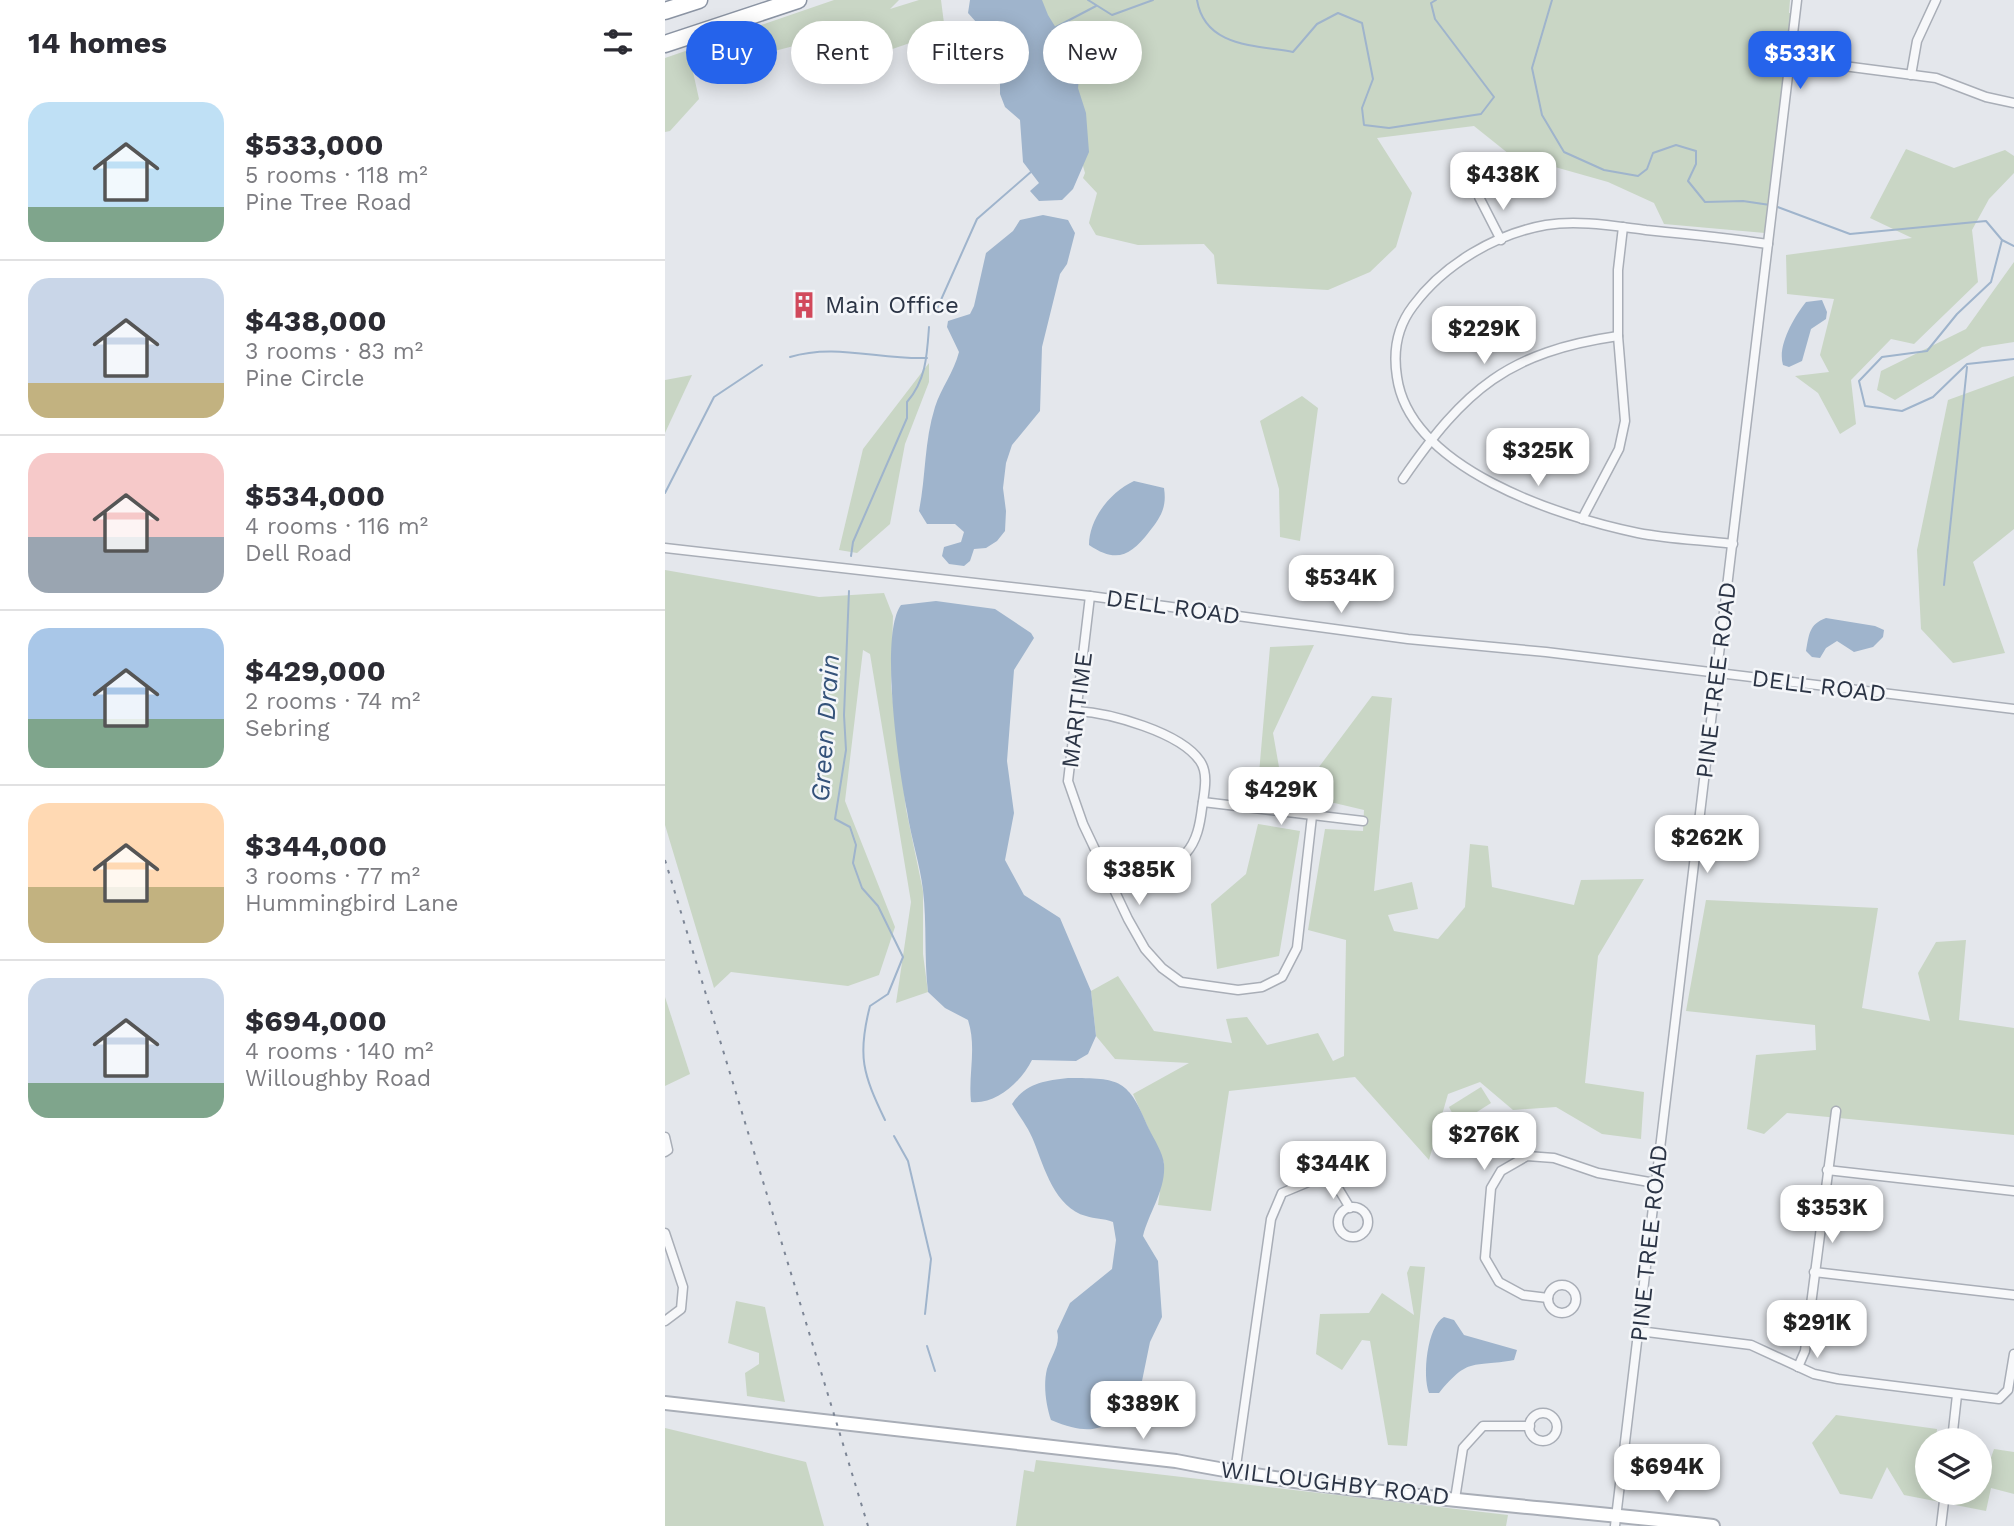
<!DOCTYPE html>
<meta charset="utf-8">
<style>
body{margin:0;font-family:"Work Sans",sans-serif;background:#f2f2f3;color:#2b2b33;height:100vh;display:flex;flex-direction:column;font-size:26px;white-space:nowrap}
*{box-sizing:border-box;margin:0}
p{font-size:23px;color:#7c7c81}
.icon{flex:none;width:38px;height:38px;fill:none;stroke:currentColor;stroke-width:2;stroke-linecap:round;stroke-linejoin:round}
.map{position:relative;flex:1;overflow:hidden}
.side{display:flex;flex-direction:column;background:#fff;width:665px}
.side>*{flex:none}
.hud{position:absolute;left:21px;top:21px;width:665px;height:63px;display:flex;gap:14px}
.fabs{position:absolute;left:1250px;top:1428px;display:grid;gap:14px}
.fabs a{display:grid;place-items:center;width:77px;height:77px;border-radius:50%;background:#fff;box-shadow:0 4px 18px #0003;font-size:35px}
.price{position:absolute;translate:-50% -60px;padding:0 16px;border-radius:14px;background:#fff;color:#222;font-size:23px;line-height:46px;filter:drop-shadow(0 2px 4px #0008)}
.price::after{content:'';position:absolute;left:50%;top:42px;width:21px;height:16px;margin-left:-10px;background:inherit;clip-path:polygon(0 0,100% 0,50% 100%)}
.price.current{background:#2563eb;color:#fff}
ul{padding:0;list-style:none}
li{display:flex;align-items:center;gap:21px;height:175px;padding:0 28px}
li+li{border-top:2px solid #e1e1e2}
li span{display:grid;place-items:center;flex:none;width:196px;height:140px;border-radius:21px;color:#555}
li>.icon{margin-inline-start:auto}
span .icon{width:84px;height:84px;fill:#fffc;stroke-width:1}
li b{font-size:30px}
h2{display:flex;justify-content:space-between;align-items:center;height:84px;padding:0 28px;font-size:30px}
.pill{padding:0 24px;border-radius:32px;background:#fff;box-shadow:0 4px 18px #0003;font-size:24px;line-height:63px}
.pill.current{background:#2563eb;color:#fff}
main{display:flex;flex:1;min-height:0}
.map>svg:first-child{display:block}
</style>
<main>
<section class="side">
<h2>14 homes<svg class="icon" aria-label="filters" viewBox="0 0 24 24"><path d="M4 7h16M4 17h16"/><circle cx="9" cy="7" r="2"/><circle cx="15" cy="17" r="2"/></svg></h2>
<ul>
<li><span style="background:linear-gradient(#bfe0f5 75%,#7fa58c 0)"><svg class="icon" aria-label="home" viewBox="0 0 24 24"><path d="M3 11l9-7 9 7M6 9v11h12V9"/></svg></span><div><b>$533,000</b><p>5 rooms · 118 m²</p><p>Pine Tree Road</p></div></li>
<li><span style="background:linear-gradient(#c9d6e8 75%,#c2b280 0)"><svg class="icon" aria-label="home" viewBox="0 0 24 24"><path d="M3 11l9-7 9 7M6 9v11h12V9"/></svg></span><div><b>$438,000</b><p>3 rooms · 83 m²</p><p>Pine Circle</p></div></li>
<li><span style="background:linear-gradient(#f6c9c9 60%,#9aa5b1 0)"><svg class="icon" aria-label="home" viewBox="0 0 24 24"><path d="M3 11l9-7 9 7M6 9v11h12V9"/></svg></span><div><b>$534,000</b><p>4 rooms · 116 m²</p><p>Dell Road</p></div></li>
<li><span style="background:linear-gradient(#a9c7e8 65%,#7fa58c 0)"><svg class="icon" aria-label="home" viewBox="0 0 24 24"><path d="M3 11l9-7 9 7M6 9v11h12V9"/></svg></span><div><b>$429,000</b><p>2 rooms · 74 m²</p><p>Sebring</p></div></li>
<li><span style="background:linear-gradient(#ffd9b3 60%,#c2b280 0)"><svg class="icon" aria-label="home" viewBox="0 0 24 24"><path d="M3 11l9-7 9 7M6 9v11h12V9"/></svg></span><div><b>$344,000</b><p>3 rooms · 77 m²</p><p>Hummingbird Lane</p></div></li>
<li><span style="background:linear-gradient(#c9d6e8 75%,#7fa58c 0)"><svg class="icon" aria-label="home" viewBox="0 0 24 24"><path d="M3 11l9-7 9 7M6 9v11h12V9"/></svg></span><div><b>$694,000</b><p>4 rooms · 140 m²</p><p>Willoughby Road</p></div></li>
</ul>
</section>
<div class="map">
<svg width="1349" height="1526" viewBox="0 0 1349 1526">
<rect width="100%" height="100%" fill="#e4e7ec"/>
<g fill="#c9d6c5">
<path d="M 169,0 L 234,0 L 225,9 L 254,0 L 276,0 L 280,31 L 204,57 L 171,35 L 28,72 L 34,99 L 5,131 L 0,132 L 0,58 Z"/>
<path d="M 372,0 L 1125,0 L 1124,13 L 1127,13 L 1100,233 L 999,224 L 989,203 L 943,182 L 844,154 L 809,126 L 712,138 L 747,193 L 731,247 L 705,272 L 663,290 L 552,284 L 549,255 L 539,244 L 473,245 L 431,235 L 424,223 L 432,193 L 418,178 L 420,173 Z"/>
<path d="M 1241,149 L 1289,168 L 1340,150 L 1349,156 L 1349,173 L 1324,199 L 1307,230 L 1313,282 L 1249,344 L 1226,339 L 1186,380 L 1191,424 L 1175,434 L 1153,393 L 1130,376 L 1164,372 L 1155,355 L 1169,299 L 1122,294 L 1121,255 L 1247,238 L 1205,218 Z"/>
<path d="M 1349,262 L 1349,342 L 1317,347 L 1230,400 L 1212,390 L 1216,371 L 1301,329 Z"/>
<path d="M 264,363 L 264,382 L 240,444 L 225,524 L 192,553 L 174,550 L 198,449 Z"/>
<path d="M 27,375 L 0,433 L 0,380 Z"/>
<path d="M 1349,376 L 1349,529 L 1308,562 L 1340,653 L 1288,663 L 1256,629 L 1252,550 L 1283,400 Z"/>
<path d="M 637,396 L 653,408 L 635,541 L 615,537 L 614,489 L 595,421 Z"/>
<path d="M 0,570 L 154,597 L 219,593 L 228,616 L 226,686 L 241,809 L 258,891 L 258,954 L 263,992 L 231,1003 L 246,902 L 205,654 L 198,650 L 180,801 L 230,927 L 214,975 L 183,986 L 66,972 L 49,988 L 0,825 Z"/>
<path d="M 649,645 L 608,733 L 614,767 L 651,771 L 707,696 L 727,698 L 709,891 L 747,882 L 753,909 L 723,915 L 729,931 L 773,939 L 800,907 L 805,844 L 823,846 L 827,887 L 909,905 L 916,880 L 979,879 L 933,956 L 920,1083 L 979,1092 L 976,1139 L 937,1134 L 891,1107 L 848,1110 L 815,1082 L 783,1094 L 764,1160 L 690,1077 L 564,1091 L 546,1211 L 493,1205 L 499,1163 L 468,1094 L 524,1063 L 450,1059 L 431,1036 L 426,991 L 453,976 L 489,1031 L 567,1043 L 561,1019 L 582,1017 L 602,1045 L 653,1033 L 668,1061 L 679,1056 L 681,940 L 643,930 L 660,829 L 698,831 L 699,810 L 593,785 L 605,647 Z"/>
<path d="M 593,824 L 635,831 L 614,956 L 552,969 L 546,904 L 581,874 Z"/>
<path d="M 1041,900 L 1213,908 L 1197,1008 L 1265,1021 L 1253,973 L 1271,942 L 1301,940 L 1294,1020 L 1349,1028 L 1349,1135 L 1122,1113 L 1099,1134 L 1082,1129 L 1091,1055 L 1151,1050 L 1150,1025 L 1021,1011 Z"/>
<path d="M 0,997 L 25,1074 L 0,1086 Z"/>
<path d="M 816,1087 L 826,1103 L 793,1124 L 784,1107 Z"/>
<path d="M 745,1266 L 760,1267 L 742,1446 L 723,1445 L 705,1341 L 697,1340 L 677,1370 L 651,1354 L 655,1314 L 704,1313 L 717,1293 L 749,1315 L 742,1273 Z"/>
<path d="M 71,1301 L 100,1307 L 120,1402 L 82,1396 L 80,1373 L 94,1364 L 94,1353 L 63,1343 Z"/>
<path d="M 1171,1415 L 1272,1429 L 1271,1440 L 1262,1440 L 1262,1493 L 1314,1493 L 1314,1472 L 1321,1472 L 1329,1449 L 1349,1452 L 1349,1494 L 1326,1488 L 1321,1511 L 1239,1495 L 1222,1467 L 1207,1499 L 1175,1494 L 1147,1443 Z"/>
<path d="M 0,1428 L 141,1462 L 159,1526 L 0,1526 Z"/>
<path d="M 371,1460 L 843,1515 L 841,1526 L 351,1526 L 359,1470 L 369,1472 Z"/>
</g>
<g fill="#9fb4cc">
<path d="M 305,0 L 377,0 L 383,15 L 415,67 L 413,88 L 421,113 L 424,152 L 408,189 L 397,200 L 374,201 L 365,191 L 374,183 L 358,162 L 355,120 L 340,107 L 335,94 L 335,62 L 321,33 L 303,13 Z"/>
<path d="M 378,215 L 403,220 L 410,233 L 402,264 L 395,274 L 377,347 L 375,411 L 347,445 L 341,463 L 338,488 L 341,511 L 340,531 L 332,541 L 321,548 L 309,549 L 305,561 L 299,566 L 284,564 L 277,556 L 279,547 L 296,542 L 299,532 L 290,524 L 262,524 L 254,511 C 261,476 259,442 270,407 C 276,388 289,372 294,352 L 282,327 L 283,321 L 305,314 L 309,306 L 321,253 L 348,231 L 355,220 Z"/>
<path d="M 1157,300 L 1162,312 L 1161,319 L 1146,329 L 1137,361 L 1124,367 L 1118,365 C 1112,346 1129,317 1141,302 Z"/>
<path d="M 469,481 L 499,488 C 502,507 496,517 484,532 C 466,555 452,564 424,545 C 424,519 445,492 469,481 Z"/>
<path d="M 271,601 L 330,609 L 366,633 L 369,638 L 349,670 L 342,761 L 349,813 L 340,860 L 359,895 L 395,918 L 426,991 L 431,1036 L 423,1054 L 411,1061 L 367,1060 C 356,1082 331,1105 306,1102 C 303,1074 312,1048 303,1020 L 280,1008 L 263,992 C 259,958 262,924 258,890 C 255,864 246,838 242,811 C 234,772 214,635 236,605 Z"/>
<path d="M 1161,618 L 1210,626 L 1219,630 L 1218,637 L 1208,647 L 1189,652 L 1172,641 L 1161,648 L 1155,658 L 1147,657 L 1141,651 C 1144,635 1144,624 1161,618 Z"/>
<path d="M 403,1078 C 456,1078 463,1079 484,1129 C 489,1139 498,1153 499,1164 C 501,1190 484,1212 478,1236 L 493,1261 L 497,1317 L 485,1342 L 477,1381 L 478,1400 C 441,1427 432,1439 386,1420 C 381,1405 378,1385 382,1369 C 386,1356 396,1344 392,1331 L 405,1303 L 447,1269 L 451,1240 L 448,1222 C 438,1218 430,1219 421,1216 C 390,1208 379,1167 369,1142 C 364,1128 354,1116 347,1104 C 361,1083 379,1081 403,1078 Z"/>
<path d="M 779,1317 L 789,1320 L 799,1335 L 852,1350 L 849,1360 C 806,1368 805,1356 774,1393 L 764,1393 C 757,1376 762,1326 779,1317 Z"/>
</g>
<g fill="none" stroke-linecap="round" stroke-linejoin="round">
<g stroke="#9fb4cc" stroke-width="2">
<path d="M 423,0 L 447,15 L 488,0"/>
<path d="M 532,0 C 540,47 589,45 628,52 L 652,24 L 673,13 L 697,23 L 708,79 L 697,108 L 699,125 L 724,128 L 816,114 L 829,97 L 770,19 L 766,3 L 771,0"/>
<path d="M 887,0 L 867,68 L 877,115 L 899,152 L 939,170 L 973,176 L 982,169 L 988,153 L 1011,145 L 1031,151 L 1031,164 L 1023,181 L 1040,202 L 1078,201 L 1105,205"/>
<path d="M 391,27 L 431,6"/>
<path d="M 1110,206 L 1185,234 L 1321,221 L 1337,240 L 1326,282 L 1292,314 L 1262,351 L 1217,357 L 1194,381 L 1200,406 L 1237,411 L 1268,397 L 1302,364 L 1349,359"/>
<path d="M 1337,240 L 1349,246"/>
<path d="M 271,311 L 312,219 L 367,171"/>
<path d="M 125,357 C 170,343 215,360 262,358"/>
<path d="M 0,493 L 49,397 L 97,365"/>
<path d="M 186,556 L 188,542 L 242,418 L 242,402 C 261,380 262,356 264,327"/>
<path d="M 1279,585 L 1302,367"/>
<path d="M 184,591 L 179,715 L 181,750 L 170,819 L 185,827 L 191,845 L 188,863 L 197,888 L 213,906 L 238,957 L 223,994 L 205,1006 C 192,1056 198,1074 220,1120"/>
<path d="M 229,1136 L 243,1161 L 266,1259 L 260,1314"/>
<path d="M 262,1346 L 270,1371"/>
</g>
<defs>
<g id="street">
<path d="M 1125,59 L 1271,78 L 1321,97 L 1349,103"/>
<path d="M 1246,75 L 1252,41 L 1271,0"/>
<path d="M 814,197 L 836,240"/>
<path d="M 738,479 C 800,389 843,352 953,336"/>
<path d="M 917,519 L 954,449 L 960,421 L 953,336 L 953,270 L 958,227"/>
<path d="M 1068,544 C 1036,540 1004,539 973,533 C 895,517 745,469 732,377 C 728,352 732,327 748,306 C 778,265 830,234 881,225 C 914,220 948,226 981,230 C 1022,234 1062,238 1103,244"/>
<path d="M 0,548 L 425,596 L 743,639 L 881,652 L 1349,709"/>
<path d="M 425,596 L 403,781 L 418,824 L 463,919 L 480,949 L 497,968 L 516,982 L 573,990 L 597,987 L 617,977 L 632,948 L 647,816"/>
<path d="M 412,711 C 445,713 515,732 535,761 C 544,774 539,793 537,808 C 535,824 532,841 521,853 L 450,887"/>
<path d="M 538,802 L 698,821"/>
<path d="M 0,1137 L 3,1150 L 0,1152"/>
<path d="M 1162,1170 L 1349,1191"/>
<circle cx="688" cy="1222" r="15"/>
<path d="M 0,1233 L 18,1287 L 16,1309 L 0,1321"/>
<path d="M 1149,1272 L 1349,1295"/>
<circle cx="897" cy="1299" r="14"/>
<path d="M 883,1298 L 858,1295 L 834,1282 L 820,1258 L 826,1188 L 836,1171 L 862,1156 L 889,1158 L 933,1173 L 990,1183"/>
<path d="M 974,1331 L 1086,1345 L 1149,1374 L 1173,1379 L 1334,1399 L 1343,1390 L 1349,1354"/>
<path d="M 1133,1367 L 1140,1351 L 1171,1111"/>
<circle cx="878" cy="1427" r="14"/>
<path d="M 1287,1440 L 1292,1395"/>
<path d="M 570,1473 L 606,1219 L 617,1193 L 653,1178 L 670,1183 L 685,1208"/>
<path d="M 790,1499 L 798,1448 L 818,1426 L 865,1426"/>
<path d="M 950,1526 L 1132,0"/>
<path d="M 1276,1526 L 1280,1493"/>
</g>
<path id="secondary" d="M 0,1403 L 511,1461 C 687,1496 869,1505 1048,1526"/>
<g id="highway">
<path d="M 0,11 L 34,0"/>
<path d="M 0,44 L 133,0"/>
</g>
</defs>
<use href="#street" stroke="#a9aeb7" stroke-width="11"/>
<use href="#secondary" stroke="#a9aeb7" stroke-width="16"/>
<use href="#highway" stroke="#8b94a3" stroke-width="19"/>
<use href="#street" stroke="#f7f8fa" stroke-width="8"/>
<use href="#secondary" stroke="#fff" stroke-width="12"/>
<use href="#highway" stroke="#fff" stroke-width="16"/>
<path stroke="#7d8696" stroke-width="2" stroke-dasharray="3.5 7" stroke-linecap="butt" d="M 0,860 L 203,1526"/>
</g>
<defs>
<symbol id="building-bare" viewBox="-9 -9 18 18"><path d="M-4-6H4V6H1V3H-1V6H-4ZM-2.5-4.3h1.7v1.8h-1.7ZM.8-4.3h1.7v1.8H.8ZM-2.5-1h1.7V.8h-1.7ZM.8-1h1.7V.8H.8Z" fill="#d1495b" stroke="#f4f6f9" stroke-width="2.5" paint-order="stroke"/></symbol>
</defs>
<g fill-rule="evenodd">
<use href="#building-bare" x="120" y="286" width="38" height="38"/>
</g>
<g text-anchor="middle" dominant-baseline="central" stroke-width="5" stroke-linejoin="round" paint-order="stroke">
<g font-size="24" fill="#2b3445" stroke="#f4f6f9" text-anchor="start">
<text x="160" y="305">Main Office</text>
</g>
<g font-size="24" fill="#2b3445" stroke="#f4f6f9">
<text transform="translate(508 607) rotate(8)">DELL ROAD</text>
<text transform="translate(1051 680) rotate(-83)">PINE TREE ROAD</text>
<text transform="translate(1154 686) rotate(7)">DELL ROAD</text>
<text transform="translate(412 710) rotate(-83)">MARITIME</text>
<text transform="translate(984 1243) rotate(-84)">PINE TREE ROAD</text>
<text transform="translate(670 1483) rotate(7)">WILLOUGHBY ROAD</text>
</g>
<g font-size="26" font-style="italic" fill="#34527a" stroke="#f4f6f9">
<text transform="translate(160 728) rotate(-86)">Green Drain</text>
</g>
</g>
</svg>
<div class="fabs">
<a><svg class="icon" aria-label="layers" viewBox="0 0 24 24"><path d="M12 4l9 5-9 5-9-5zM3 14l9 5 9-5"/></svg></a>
</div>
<b class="price current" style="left:1135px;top:91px">$533K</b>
<b class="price" style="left:838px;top:212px">$438K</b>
<b class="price" style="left:819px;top:366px">$229K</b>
<b class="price" style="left:873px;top:488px">$325K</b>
<b class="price" style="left:676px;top:615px">$534K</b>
<b class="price" style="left:616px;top:827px">$429K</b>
<b class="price" style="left:1042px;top:875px">$262K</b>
<b class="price" style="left:474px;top:907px">$385K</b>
<b class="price" style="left:819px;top:1172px">$276K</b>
<b class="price" style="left:668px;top:1201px">$344K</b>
<b class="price" style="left:1167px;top:1245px">$353K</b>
<b class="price" style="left:1152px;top:1360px">$291K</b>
<b class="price" style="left:478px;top:1441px">$389K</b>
<b class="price" style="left:1002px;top:1504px">$694K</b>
<div class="hud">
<a class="pill current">Buy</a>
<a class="pill">Rent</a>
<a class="pill">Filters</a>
<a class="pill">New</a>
</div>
</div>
</main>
